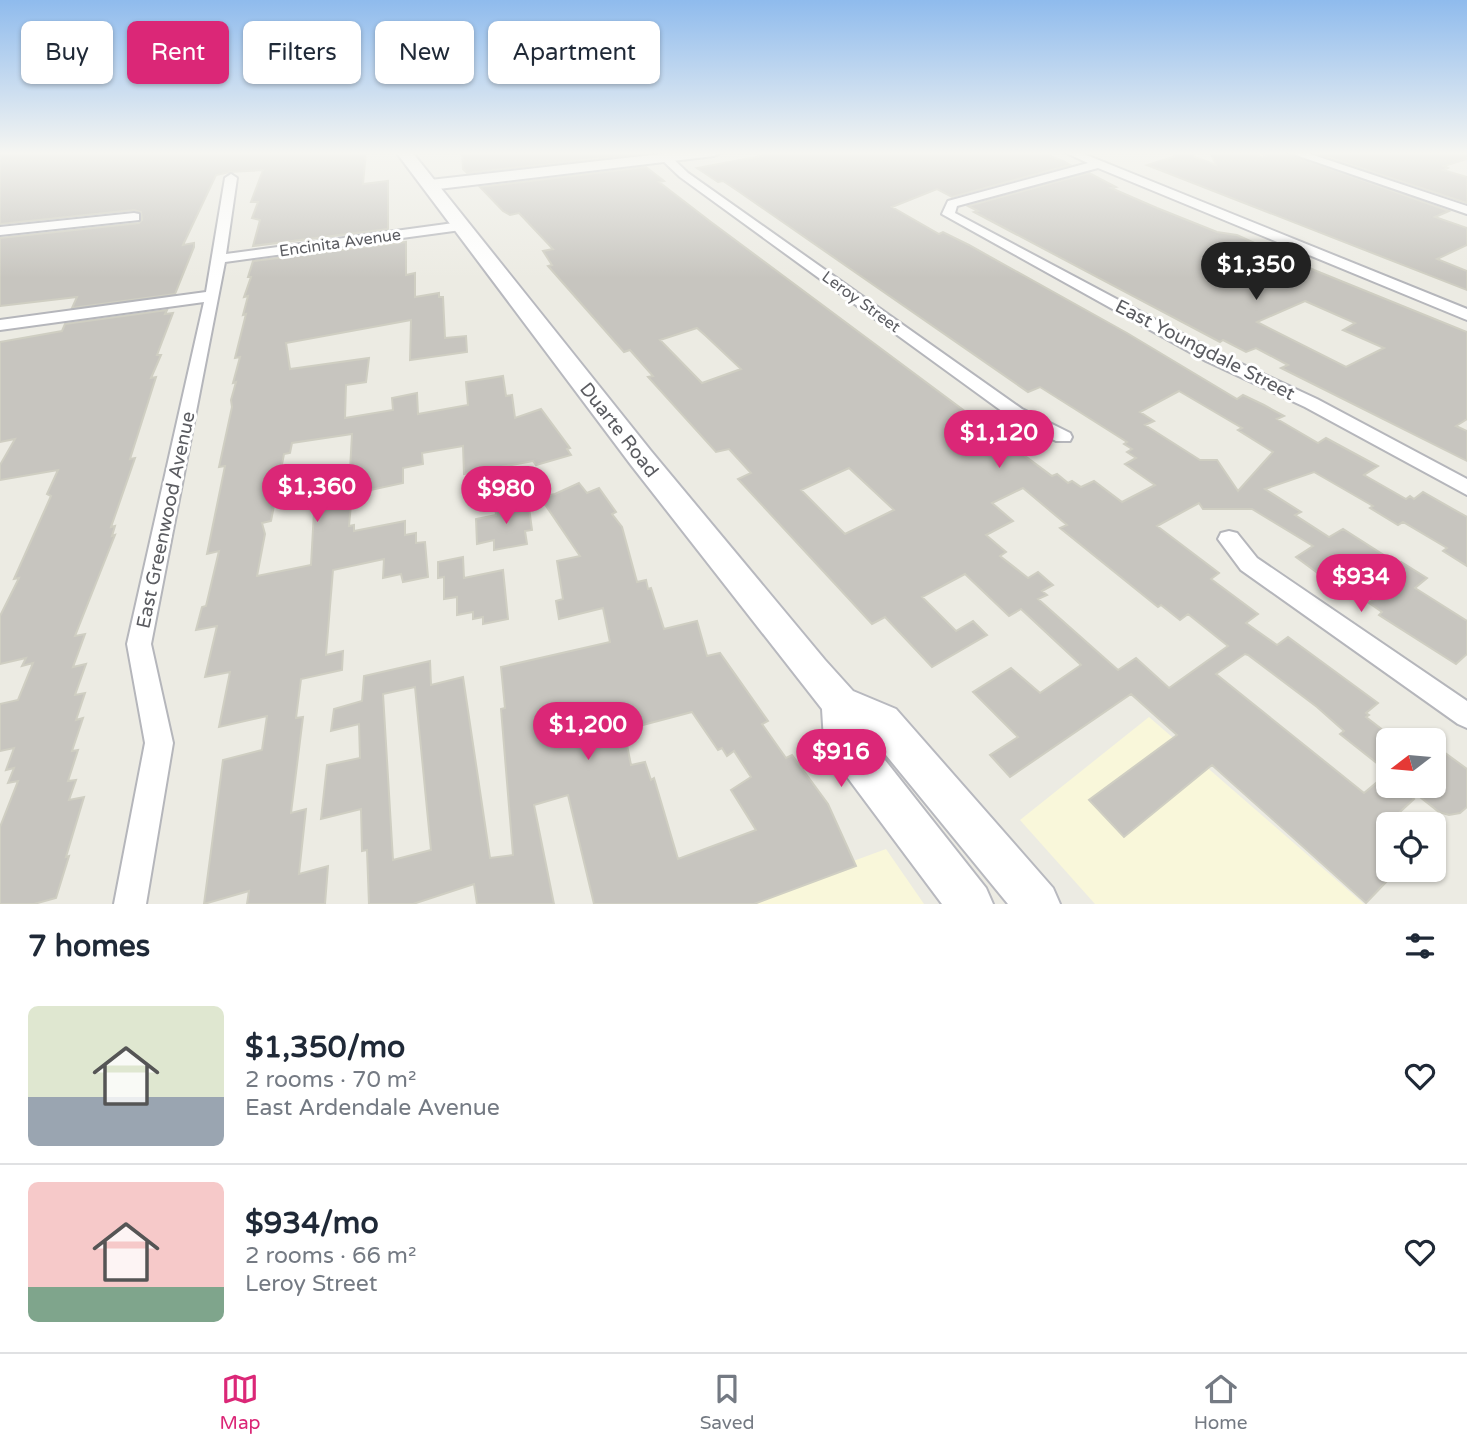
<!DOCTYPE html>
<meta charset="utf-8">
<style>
body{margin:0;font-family:"Varela Round",sans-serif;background:#f6f6f7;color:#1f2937;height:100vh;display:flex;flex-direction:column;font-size:26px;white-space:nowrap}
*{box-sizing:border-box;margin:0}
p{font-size:23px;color:#747a83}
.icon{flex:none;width:38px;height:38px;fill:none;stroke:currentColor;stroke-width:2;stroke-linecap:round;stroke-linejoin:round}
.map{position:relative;height:904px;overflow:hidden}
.details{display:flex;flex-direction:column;background:#fff;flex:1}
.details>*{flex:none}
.banner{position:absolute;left:21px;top:21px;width:700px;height:63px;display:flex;gap:14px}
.needle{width:46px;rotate:254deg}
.controls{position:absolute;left:1376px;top:728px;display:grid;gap:14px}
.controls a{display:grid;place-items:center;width:70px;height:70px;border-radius:10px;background:#fff;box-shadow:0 2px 5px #0004;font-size:35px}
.price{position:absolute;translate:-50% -60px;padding:0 16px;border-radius:24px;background:#db2777;color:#fff;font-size:23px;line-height:46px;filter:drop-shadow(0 2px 4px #0008)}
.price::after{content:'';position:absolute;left:50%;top:42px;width:21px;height:16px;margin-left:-10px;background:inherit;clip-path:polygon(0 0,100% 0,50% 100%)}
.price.current{background:#222;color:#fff}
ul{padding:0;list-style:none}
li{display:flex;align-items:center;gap:21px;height:175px;padding:0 28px}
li+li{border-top:2px solid #e0e1e3}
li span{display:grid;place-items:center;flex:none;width:196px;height:140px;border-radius:10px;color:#555}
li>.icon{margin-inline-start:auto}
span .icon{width:84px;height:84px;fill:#fffc;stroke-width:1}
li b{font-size:30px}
h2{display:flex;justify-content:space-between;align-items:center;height:84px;padding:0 28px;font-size:30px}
.tag{padding:0 24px;border-radius:10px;background:#fff;box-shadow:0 2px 5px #0004;font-size:24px;line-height:63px}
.tag.current{background:#db2777;color:#fff}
.tabs{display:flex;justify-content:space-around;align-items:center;height:98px;border-top:2px solid #e0e1e3;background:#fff;font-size:19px;color:#747a83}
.tabs a{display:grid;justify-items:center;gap:4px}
.tabs .current{color:#db2777}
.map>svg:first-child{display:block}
</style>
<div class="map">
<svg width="1467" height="904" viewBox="0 0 1467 904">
<rect width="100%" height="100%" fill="#ecebe3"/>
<g fill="#f9f7da">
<path d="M 1149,717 L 1364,904 L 1095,904 L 1020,820 Z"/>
<path d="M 886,849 L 924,904 L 736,904 Z"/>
</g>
<g fill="#c7c5bf" stroke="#cfcec2" stroke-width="2" fill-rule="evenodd">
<path d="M 0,152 L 366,152 L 363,184 L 388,181 L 388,229 L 253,246 L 260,220 L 252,218 L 258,202 L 251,202 L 263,170 L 230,172 L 216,175 L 183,245 L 194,243 L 194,247 L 175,294 L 72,308 L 77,297 L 0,306 L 0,238 L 139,223 L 142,220 L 141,212 L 134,210 L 0,224 Z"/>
<path d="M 462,152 L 627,152 L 631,155 L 467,173 L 463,169 Z"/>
<path d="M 783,152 L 1041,152 L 1063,161 L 1070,165 L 952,197 L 937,189 L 892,207 L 939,234 L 943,232 L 969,245 L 1127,333 L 1237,399 L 1243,395 L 1264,405 L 1284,416 L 1277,419 L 1318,443 L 1326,438 L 1378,466 L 1364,475 L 1406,499 L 1410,496 L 1414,499 L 1423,492 L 1467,517 L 1467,566 L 1443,551 L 1447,548 L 1403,522 L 1398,525 L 1370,508 L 1373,506 L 1314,472 L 1265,489 L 1301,512 L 1295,515 L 1329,537 L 1343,529 L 1398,564 L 1401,562 L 1427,578 L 1415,588 L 1467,621 L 1467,654 L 1456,664 L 1379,615 L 1382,612 L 1369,603 L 1378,596 L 1330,566 L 1319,574 L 1296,557 L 1313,546 L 1252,509 L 1203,509 L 1199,503 L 1157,526 L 1219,573 L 1211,579 L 1258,614 L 1246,623 L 1277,645 L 1288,637 L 1378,703 L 1366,713 L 1369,715 L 1366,717 L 1388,734 L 1388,772 L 1340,734 L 1344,731 L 1317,707 L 1248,655 L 1245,654 L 1216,674 L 1364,793 L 1388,773 L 1388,786 L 1398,786 L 1414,799 L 1388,823 L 1388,880 L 1366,903 L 1212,765 L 1124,837 L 1089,800 L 1177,735 L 1131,694 L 1010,777 L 990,755 L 1018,737 L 973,692 L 1011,668 L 1040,693 L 1081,665 L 1021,609 L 1009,616 L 965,574 L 922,597 L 956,631 L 973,621 L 987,635 L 932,667 L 885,617 L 872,624 L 738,479 L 751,473 L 729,449 L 716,452 L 648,377 L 653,376 L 630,350 L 624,352 L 548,266 L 552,265 L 543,251 L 553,249 L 519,213 L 510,215 L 503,211 L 480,187 L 646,167 L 664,181 L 659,182 L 711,222 L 1052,476 L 1057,474 L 1068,483 L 1072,481 L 1081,487 L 1094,481 L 1122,502 L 1155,485 L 1125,464 L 1136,458 L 1127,452 L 1132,449 L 1124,444 L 1127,442 L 1040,387 L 1028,392 L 738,191 L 723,181 L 718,182 L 697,168 ZM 697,328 L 706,336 L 741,369 L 702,383 L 660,340 ZM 1179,391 L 1242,428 L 1238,430 L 1273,452 L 1238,491 L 1217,460 L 1200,460 L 1145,425 L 1154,421 L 1140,412 ZM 849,468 L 894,510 L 845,534 L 801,490 ZM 1023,488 L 1067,525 L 1060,528 L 1158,607 L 1161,605 L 1180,620 L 1188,614 L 1228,646 L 1169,688 L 1136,658 L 1118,670 L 1038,599 L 1047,595 L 1042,591 L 1053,585 L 1038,572 L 1028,578 L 1000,556 L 1006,552 L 986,535 L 1013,521 L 992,503 Z"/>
<path d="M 1210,152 L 1247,152 L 1262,157 L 1284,152 L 1449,211 L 1435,217 L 1467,228 L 1467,245 L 1437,259 L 1467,271 L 1467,290 L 1147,165 L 1185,153 L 1216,165 Z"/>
<path d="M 1312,152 L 1467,152 L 1467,159 L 1444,166 L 1448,168 L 1443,170 L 1467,177 L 1467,203 Z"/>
<path d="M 1089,173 L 1116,187 L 1111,188 L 1157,208 L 1217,232 L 1237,235 L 1314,270 L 1467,332 L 1467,419 L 1456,426 L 1467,431 L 1467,461 L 1281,368 L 1288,365 L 1256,348 L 1246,352 L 1223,340 L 1220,342 L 974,212 L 978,211 L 968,206 ZM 1305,301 L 1355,323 L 1343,330 L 1384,348 L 1346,367 L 1257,322 Z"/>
<path d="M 406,242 L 406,275 L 415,273 L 415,297 L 439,293 L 439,297 L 443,297 L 445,338 L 466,336 L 467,352 L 410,360 L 411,320 L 286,343 L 290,369 L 369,358 L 366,382 L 346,385 L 345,418 L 393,410 L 392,398 L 417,393 L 418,414 L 468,405 L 466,382 L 503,376 L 506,396 L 512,395 L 515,418 L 541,409 L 570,448 L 567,449 L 571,455 L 536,465 L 533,461 L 464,474 L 463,446 L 422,453 L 423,464 L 403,468 L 403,483 L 352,494 L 349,526 L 354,525 L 354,531 L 405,521 L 405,535 L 416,533 L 416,543 L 425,542 L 428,577 L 403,582 L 401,574 L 383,578 L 384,559 L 333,570 L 326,655 L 343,651 L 342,670 L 301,679 L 296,718 L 303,717 L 291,813 L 306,809 L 299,874 L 328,866 L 325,904 L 247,904 L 249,891 L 204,904 L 223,760 L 262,750 L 267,716 L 219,727 L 230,672 L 205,677 L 217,626 L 196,630 L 202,607 L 206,606 L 219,551 L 207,554 L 225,466 L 219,467 L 232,407 L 231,400 L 236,382 L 233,383 L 240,357 L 235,358 L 246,314 L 243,315 L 248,296 L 244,297 L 251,277 L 248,277 L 253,261 ZM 352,434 L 350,470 L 316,476 L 311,565 L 257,576 L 265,534 L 262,523 L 271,521 L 284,454 L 290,453 L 292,443 Z"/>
<path d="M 167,310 L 165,314 L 173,313 L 157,355 L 161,355 L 151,378 L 156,377 L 130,459 L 135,458 L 111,527 L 115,526 L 112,536 L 115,535 L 75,636 L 85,634 L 73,667 L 86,664 L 75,695 L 85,693 L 76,720 L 83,718 L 72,751 L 78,750 L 68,781 L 76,780 L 69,800 L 84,797 L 66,857 L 69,856 L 56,898 L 34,904 L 0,904 L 0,827 L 18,781 L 8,783 L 14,768 L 6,770 L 14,748 L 0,751 L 0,704 L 18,700 L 33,663 L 22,666 L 26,658 L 0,664 L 0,616 L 19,578 L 14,579 L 51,496 L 47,494 L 58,470 L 0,480 L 0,465 L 15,439 L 0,442 L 0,342 L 62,331 L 65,324 Z"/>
<path d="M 579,483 L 587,493 L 599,488 L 616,512 L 612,514 L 622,527 L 637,582 L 646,580 L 648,589 L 651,588 L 664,629 L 697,621 L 707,656 L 720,653 L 768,721 L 762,724 L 786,758 L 792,755 L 828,804 L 856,866 L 754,904 L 594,904 L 568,795 L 534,805 L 554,904 L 477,904 L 474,884 L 413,904 L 369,904 L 367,850 L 362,851 L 361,809 L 321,819 L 327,765 L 360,758 L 359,724 L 331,731 L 334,709 L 362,701 L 364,676 L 430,661 L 431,685 L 463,677 L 490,858 L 513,855 L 501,709 L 505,708 L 501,667 L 610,642 L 603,608 L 559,619 L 556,601 L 563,599 L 557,561 L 580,556 L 540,497 L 555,494 ZM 415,687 L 431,850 L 393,860 L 383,694 ZM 692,712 L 718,750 L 722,748 L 727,756 L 734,751 L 751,777 L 731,790 L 756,830 L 678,859 L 654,778 L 651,780 L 645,762 L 631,765 L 624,730 Z"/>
<path d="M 528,500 L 532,530 L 525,531 L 527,544 L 494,550 L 494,540 L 477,544 L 476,519 L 496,515 L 495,505 Z"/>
<path d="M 463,557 L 464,578 L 503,570 L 508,619 L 483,624 L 483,617 L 473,619 L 473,612 L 457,615 L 457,597 L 444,599 L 444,577 L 438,578 L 438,562 Z"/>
<path d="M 1433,744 L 1467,769 L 1467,807 L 1460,813 L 1449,815 L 1439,812 L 1406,786 L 1433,786 Z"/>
</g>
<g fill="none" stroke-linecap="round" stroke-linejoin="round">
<defs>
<g id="minor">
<path d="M 1064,152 L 1079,152 L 1467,309 L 1467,320 L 1462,318 L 1098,168 L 957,206 L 955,213 L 1218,353 L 1317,399 L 1467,479 L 1467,495 L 1305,407 L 1206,361 L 942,214 L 948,201 L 1088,163 Z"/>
<path d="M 1287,152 L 1304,152 L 1467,206 L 1467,214 Z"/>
<path d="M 661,155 L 669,155 L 688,173 L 1022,409 L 1070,433 L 1072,437 L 1070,441 L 1056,441 L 1010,417 L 680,177 L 661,159 Z"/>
<path d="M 231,174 L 237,178 L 226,254 L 461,222 L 468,226 L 461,230 L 225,262 L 151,644 L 173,743 L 146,904 L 114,904 L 145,743 L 127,644 L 204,302 L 0,330 L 0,320 L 206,292 L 225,178 Z"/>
<path d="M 134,213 L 139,214 L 139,220 L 0,235 L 0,227 Z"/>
<path d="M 1229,531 L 1237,533 L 1257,558 L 1467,701 L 1467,728 L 1458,724 L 1241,570 L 1218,539 L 1221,533 Z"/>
</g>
<path id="tertiary" d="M 678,152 L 721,152 L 714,156 L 430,190 L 422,185 L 430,180 Z"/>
<path id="secondary" d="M 396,152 L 412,152 L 651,451 L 825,660 L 853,691 L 896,709 L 1053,888 L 1060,904 L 1008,904 L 868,733 L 862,731 L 986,888 L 993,904 L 942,904 L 830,754 L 824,741 L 822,709 L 631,465 Z"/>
</defs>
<use href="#minor" stroke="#b5b6bb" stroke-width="4"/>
<use href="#tertiary" stroke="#b5b6bb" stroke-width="4"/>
<use href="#secondary" stroke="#b8b9bf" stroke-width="4"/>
<use href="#minor" fill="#fff" fill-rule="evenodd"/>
<use href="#tertiary" fill="#fff" fill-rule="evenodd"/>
<use href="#secondary" fill="#fff" fill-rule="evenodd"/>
</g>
<linearGradient id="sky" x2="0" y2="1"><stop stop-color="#8fbbed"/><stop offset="0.55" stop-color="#f6f6f2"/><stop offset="1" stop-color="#f6f6f2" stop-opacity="0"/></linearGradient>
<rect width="1467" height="278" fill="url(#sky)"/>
<g text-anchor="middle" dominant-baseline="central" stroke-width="6" stroke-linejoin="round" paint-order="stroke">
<g font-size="16" fill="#5b5c61" stroke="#fff">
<text transform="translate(340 243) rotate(-8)">Encinita Avenue</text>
<text transform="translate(861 302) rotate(36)">Leroy Street</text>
</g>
<g font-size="19" fill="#5b5c61" stroke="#fff">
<text transform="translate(1205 350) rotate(27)">East Youngdale Street</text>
<text transform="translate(619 430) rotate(52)">Duarte Road</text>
<text transform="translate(166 520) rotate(-78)">East Greenwood Avenue</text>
</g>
</g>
</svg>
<div class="controls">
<a><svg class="needle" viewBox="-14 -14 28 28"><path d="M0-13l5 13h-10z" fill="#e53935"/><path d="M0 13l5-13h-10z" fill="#747a83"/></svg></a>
<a><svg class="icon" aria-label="locate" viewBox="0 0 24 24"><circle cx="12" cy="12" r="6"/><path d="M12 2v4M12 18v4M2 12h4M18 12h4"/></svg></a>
</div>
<b class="price current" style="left:1256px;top:302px">$1,350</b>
<b class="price" style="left:999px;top:470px">$1,120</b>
<b class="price" style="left:317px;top:524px">$1,360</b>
<b class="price" style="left:506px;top:526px">$980</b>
<b class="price" style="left:1361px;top:614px">$934</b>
<b class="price" style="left:588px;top:762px">$1,200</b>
<b class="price" style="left:841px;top:789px">$916</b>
<div class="banner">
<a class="tag">Buy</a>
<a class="tag current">Rent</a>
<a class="tag">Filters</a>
<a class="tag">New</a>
<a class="tag">Apartment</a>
</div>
</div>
<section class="details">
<h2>7 homes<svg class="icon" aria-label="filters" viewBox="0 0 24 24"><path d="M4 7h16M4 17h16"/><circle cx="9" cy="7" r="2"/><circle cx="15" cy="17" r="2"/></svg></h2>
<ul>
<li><span style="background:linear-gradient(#dfe7d0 65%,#9aa5b1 0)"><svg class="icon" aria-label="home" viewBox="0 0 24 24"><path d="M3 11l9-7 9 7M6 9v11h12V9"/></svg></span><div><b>$1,350/mo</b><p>2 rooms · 70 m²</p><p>East Ardendale Avenue</p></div><svg class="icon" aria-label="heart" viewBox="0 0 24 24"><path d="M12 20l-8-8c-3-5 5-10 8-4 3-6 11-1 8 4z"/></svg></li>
<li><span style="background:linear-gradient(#f6c9c9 75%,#7fa58c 0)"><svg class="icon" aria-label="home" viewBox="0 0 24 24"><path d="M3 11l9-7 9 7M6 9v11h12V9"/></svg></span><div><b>$934/mo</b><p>2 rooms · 66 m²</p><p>Leroy Street</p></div><svg class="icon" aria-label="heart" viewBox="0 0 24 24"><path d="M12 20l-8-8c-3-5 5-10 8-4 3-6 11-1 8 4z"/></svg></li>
</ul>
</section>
<nav class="tabs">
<a class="current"><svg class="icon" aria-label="map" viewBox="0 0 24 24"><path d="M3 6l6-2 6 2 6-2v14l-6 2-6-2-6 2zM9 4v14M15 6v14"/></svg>Map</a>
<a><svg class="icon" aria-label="saved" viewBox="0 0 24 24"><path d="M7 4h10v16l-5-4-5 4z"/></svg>Saved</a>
<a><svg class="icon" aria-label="home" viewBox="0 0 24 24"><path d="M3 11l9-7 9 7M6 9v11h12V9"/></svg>Home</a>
</nav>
